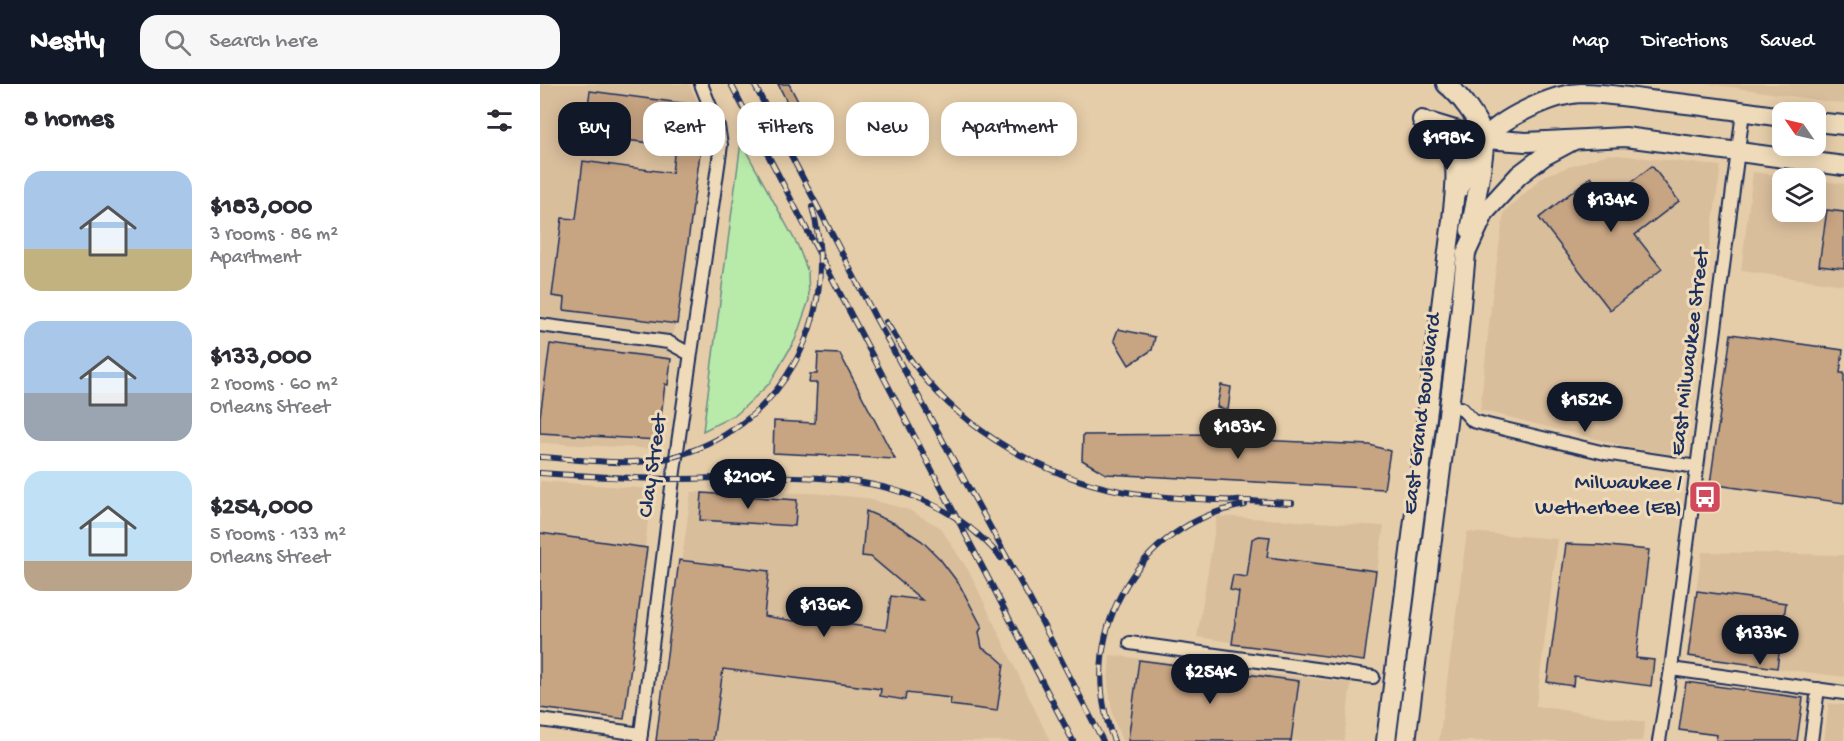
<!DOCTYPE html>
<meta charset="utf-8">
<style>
body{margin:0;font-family:"Gochi Hand",sans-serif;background:#f7f7f7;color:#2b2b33;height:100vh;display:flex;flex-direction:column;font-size:22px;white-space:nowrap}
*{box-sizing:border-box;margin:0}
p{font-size:20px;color:#7c7c81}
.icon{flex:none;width:33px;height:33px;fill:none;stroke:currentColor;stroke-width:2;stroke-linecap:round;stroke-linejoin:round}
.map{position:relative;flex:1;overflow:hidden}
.panel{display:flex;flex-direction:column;background:#fff;width:540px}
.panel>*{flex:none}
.hud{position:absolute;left:18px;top:18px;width:570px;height:54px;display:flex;gap:12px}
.needle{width:39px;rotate:304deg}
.tools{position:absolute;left:1232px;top:18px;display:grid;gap:12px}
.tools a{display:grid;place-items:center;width:54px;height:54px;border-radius:12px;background:#fff;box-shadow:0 3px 15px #0003;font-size:30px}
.price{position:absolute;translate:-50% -51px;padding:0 14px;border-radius:21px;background:#111827;color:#fff;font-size:20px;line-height:39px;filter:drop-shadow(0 2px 3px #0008)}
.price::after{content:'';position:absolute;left:50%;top:36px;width:18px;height:14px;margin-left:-9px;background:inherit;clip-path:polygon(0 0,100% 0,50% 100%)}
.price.on{background:#222;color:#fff}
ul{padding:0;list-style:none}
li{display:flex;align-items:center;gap:18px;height:150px;padding:0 24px}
li span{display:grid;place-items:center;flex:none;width:168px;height:120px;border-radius:18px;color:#555}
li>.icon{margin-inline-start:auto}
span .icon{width:72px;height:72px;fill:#fffc;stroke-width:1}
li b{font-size:26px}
h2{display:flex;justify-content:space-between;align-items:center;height:72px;padding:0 24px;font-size:26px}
.pill{padding:0 21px;border-radius:18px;background:#fff;box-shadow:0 3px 15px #0003;font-size:21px;line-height:54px}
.pill.on{background:#111827;color:#fff}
header{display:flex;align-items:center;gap:36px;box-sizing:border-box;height:84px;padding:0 30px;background:#111827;color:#fff}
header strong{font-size:28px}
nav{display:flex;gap:33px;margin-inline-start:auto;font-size:21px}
.search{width:420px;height:54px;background:#f7f7f7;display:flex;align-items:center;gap:15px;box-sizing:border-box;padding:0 21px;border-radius:18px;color:#7c7c81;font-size:22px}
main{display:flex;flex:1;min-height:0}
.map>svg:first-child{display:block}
</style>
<header>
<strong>Nestly</strong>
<div class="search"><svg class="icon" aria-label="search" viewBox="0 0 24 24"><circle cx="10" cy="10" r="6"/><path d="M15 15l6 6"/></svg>Search here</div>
<nav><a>Map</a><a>Directions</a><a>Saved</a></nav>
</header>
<main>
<section class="panel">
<h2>8 homes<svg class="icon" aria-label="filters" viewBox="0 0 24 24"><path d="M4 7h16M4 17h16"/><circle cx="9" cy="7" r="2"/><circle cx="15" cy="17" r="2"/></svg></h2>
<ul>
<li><span style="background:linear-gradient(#a9c7e8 65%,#c2b280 0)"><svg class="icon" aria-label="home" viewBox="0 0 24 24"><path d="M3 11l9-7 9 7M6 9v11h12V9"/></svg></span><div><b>$183,000</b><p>3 rooms · 86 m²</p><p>Apartment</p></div></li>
<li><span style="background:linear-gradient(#a9c7e8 60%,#9aa5b1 0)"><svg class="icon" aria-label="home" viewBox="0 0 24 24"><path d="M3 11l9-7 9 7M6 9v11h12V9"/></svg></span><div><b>$133,000</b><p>2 rooms · 60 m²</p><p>Orleans Street</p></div></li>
<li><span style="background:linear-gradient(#bfe0f5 75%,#b9a48a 0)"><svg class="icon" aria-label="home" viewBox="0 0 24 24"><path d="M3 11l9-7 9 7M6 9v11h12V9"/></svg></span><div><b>$254,000</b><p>5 rooms · 133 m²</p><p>Orleans Street</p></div></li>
</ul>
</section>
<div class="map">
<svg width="1304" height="657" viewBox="0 0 1304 657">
<rect width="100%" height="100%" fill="#e6cda9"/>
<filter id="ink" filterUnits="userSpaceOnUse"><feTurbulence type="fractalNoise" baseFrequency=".0167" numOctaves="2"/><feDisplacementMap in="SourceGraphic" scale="12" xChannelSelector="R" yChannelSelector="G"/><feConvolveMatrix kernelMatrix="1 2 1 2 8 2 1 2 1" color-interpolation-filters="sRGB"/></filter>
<g filter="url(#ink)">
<g fill="#d9be9c">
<path d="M 0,0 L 149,0 L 163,29 L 118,365 L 0,359 Z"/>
<path d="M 1167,0 L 1304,0 L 1304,20 L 1191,3 Z"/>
<path d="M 1068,70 L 1181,82 L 1139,372 L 1088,363 L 940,326 L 952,212 L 964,128 L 1005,91 Z"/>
<path d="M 1213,88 L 1261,94 L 1242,94 L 1242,128 L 1275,128 L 1275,96 L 1304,100 L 1304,201 L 1201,187 Z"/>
<path d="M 0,397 L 112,405 L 84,635 L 0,624 Z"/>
<path d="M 151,408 L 274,409 L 325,414 L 369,426 L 400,443 L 430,489 L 510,657 L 118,657 Z"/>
<path d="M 677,432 L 844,442 L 823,578 L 657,553 Z"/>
<path d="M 927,448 L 1018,455 L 996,622 L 1105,638 L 1102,657 L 899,657 Z"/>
<path d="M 1162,468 L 1304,471 L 1304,593 L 1146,573 Z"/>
<path d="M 570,571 L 811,599 L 804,657 L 582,657 L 573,633 L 568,601 Z"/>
<path d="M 1289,619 L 1304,621 L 1304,657 L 1284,657 Z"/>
</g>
<path fill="#b8eaaa" stroke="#6a8c84" stroke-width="1.5" d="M 201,58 L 258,162 L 268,188 L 269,216 L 255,256 L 230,299 L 197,330 L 163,347 Z"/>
<g fill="#c7a482" stroke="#1b2f5e" stroke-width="1.5">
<path d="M 238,0 L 249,0 L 263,27 L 254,32 Z"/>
<path d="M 50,7 L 156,21 L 163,27 L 165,32 L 137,240 L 24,226 L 25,214 L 12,212 L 22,134 L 36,135 L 43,77 L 132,89 L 135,62 L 44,51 Z"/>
<path d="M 1112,82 L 1139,117 L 1095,151 L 1122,185 L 1070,226 L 999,134 L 1051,93 L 1068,116 Z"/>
<path d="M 1287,126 L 1304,128 L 1304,184 L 1279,181 Z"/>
<path d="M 578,245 L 615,253 L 612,266 L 589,281 L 574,256 Z"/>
<path d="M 1191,250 L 1303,266 L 1300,289 L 1304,289 L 1304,419 L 1170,400 Z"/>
<path d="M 10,260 L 131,275 L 128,301 L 125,300 L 118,356 L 0,349 L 0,333 Z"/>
<path d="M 278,269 L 300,270 L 355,375 L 233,369 L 234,337 L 275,339 L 277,299 L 269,299 L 270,290 L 277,290 Z"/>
<path d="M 681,301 L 691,303 L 688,326 L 677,323 Z"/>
<path d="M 673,350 L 673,354 L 830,361 L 850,367 L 844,405 L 566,390 L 542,376 L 543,351 Z"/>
<path d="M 162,409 L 257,416 L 255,442 L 160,436 Z"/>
<path d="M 326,427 L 356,440 L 382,457 L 400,475 L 419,500 L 442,543 L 439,548 L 442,564 L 454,571 L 464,580 L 457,627 L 410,621 L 411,614 L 366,609 L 365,616 L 340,612 L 341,605 L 183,585 L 173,657 L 116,657 L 139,476 L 229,487 L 224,532 L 254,537 L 278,536 L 346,546 L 351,512 L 382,516 L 331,473 L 322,472 Z"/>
<path d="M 0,449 L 107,464 L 84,635 L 0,624 Z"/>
<path d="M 719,452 L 730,453 L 727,473 L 836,487 L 824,577 L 692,560 L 699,508 L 690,506 L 693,491 L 707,493 L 712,455 Z"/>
<path d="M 1026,460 L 1059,461 L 1109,466 L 1096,574 L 1114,576 L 1111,602 L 1034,592 L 1033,602 L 1007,598 Z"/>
<path d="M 1157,507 L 1246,519 L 1237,584 L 1148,572 Z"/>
<path d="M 599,576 L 759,597 L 751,657 L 588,657 Z"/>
<path d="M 1146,598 L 1263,614 L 1257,657 L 1176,657 L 1177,651 L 1139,646 Z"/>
</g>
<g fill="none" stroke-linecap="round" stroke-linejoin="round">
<defs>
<g id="street">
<path d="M 0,241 L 128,258 L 150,270"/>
<path d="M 921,324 L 933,337 L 948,341 L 1065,369 L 1157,383"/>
<path d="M 590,559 L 833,593"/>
<path d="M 1131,585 L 1304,609"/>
<path d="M 0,636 L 101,650"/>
<path d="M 100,657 L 134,387 L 181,61 L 178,42 L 161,0"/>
<path d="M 1119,657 L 1131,585 L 1203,28"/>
<path d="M 1271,657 L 1278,605"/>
</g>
<g id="secondary">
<path d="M 906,0 C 920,11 938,35 944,53 C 947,63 933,131 930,146"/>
<path d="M 1275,38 L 1304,41"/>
<path d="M 892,39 L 945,55 L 986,58 L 1085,53 L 1304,82"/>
<path d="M 919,105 C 925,88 933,70 944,56 C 960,34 1014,10 1041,9 C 1067,9 1093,14 1119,17 C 1160,21 1201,27 1242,33"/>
<path d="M 846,657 L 912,136 C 914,109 923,72 901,50 C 896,44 888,40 882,36"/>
<path d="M 866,657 L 918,253 L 926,169 L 945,128 L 979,91 L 1004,72 L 1034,56"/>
</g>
</defs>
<use href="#street" stroke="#1b2f5e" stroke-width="16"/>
<use href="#secondary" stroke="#1b2f5e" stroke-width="22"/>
<use href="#street" stroke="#efdbb9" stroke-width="12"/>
<use href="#secondary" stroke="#efdbb9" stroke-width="18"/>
<defs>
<g id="rail">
<path d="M 191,0 L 533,657"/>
<path d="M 214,0 L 335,233 L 493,521 L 563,657"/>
<path d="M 346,238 C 359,258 372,280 388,298 C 438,356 517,398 593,409 C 645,417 700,416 752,419"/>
<path d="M 0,373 C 40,375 89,383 128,374 C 241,347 303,234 272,123"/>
<path d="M 0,389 C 47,392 94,395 141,395 C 254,393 380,377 461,474"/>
<path d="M 574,657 C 533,555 594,440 705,421"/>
</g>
</defs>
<use href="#rail" stroke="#1b2f5e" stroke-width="6"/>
<use href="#rail" stroke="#efdbb9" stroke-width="4" stroke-dasharray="11" stroke-linecap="butt"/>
</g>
</g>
<defs>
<symbol id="bus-square" viewBox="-11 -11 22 22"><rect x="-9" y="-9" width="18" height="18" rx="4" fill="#d1495b" stroke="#efdbb9"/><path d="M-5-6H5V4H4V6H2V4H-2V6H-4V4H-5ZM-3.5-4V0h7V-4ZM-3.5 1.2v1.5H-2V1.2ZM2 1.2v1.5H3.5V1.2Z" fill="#fff"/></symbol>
</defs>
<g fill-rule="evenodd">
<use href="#bus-square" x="1146" y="394" width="38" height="38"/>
</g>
<g text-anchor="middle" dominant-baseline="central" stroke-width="6" stroke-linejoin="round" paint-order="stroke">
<g font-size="22" fill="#1b2f5e" stroke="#efdbb9">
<text transform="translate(1151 268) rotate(-83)">East Milwaukee Street</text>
<text transform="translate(883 330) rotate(-83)">East Grand Boulevard</text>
<text transform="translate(114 382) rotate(-82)">Clay Street</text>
</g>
<g font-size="22" fill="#1b2f5e" stroke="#efdbb9" text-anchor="end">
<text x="1142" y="400">Milwaukee /<tspan x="1142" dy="25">Wetherbee (EB)</tspan></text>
</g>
</g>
</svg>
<div class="tools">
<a><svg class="needle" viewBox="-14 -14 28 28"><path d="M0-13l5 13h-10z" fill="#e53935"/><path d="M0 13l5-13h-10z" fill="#7c7c81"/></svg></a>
<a><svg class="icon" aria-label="layers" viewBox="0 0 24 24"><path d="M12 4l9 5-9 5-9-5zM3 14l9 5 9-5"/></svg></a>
</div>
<b class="price" style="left:907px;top:87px">$198K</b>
<b class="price" style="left:1071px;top:149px">$134K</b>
<b class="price" style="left:1045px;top:349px">$152K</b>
<b class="price on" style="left:698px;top:376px">$183K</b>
<b class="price" style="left:208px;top:426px">$210K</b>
<b class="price" style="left:284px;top:554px">$136K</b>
<b class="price" style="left:1220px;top:582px">$133K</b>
<b class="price" style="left:670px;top:621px">$254K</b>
<div class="hud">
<a class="pill on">Buy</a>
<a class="pill">Rent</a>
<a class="pill">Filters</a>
<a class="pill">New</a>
<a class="pill">Apartment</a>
</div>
</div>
</main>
